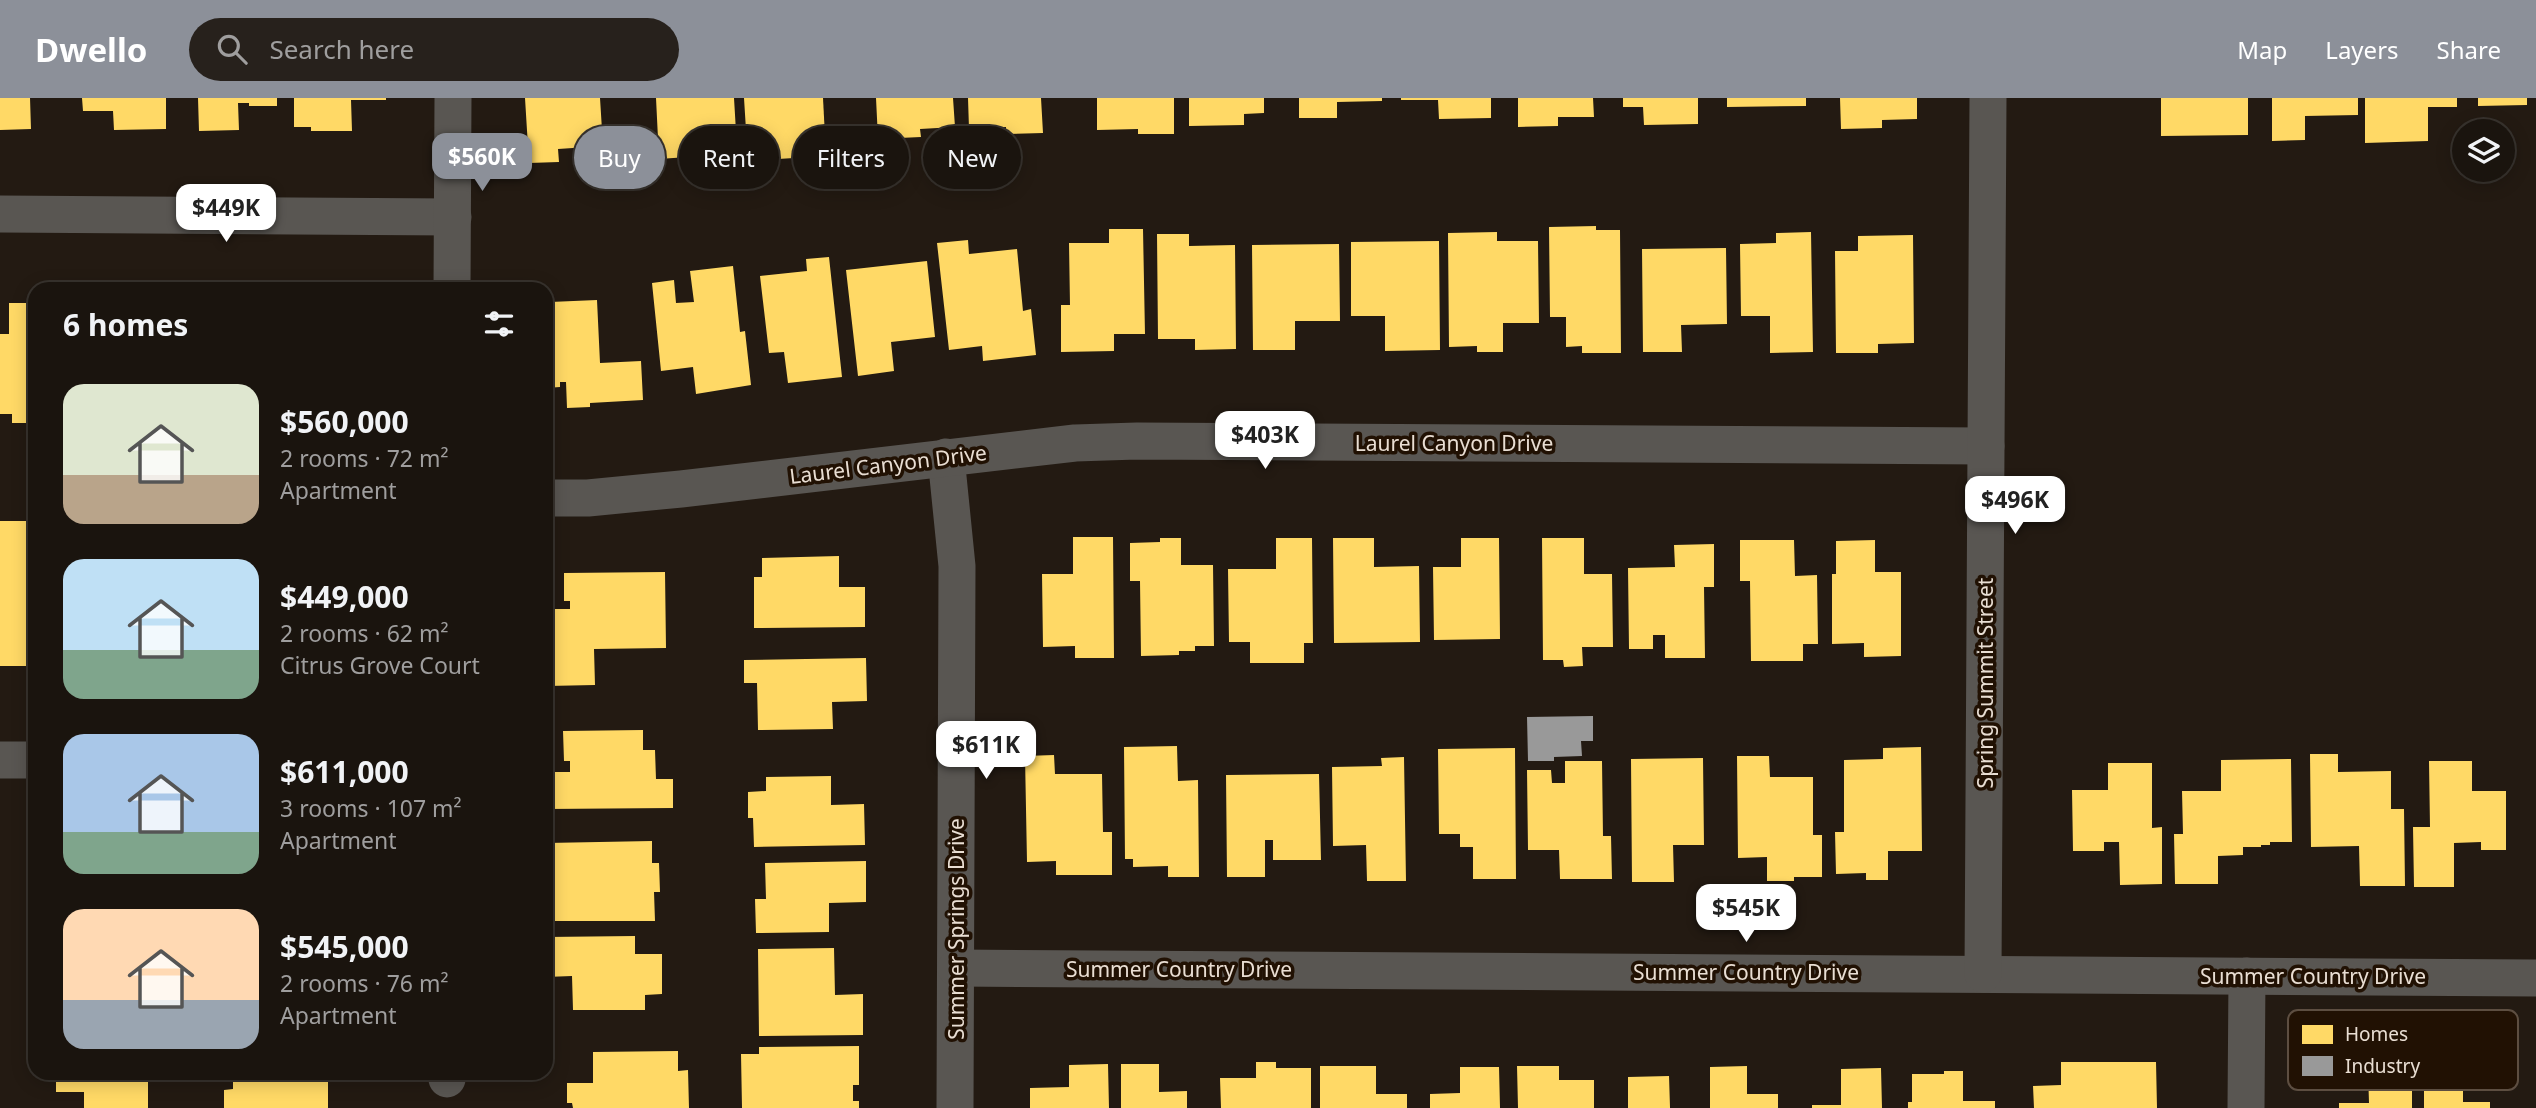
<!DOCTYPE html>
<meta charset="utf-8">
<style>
body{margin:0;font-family:"Noto Sans",sans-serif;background:#27211c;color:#f1f3f6;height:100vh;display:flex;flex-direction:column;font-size:26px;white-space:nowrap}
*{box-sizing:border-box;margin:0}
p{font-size:23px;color:#9f9e9e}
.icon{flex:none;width:38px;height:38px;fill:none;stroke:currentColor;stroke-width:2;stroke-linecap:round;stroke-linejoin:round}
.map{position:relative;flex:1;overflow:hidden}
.sheet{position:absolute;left:28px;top:184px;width:525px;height:798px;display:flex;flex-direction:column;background:#1a140e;border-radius:21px;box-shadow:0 4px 18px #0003,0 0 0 2px #38332e}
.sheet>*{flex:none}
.banner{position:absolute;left:574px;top:28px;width:665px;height:63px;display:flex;gap:14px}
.controls{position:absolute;left:2452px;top:21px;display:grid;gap:14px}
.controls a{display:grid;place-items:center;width:63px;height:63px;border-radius:50%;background:#1a140e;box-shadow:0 4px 18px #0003,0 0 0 2px #38332e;font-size:35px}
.price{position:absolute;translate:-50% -60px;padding:0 16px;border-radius:14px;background:#fff;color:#222;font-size:23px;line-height:46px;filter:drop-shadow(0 2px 4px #0008)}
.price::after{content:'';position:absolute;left:50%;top:42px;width:21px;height:16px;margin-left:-10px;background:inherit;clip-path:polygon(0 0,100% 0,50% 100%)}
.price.on{background:#8c9099;color:#fff}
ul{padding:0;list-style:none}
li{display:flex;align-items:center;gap:21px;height:175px;padding:0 35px}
li span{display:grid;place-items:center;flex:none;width:196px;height:140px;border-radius:21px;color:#555}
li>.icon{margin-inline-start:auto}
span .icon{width:84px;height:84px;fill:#fffc;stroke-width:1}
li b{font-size:30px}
h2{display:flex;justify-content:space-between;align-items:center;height:84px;padding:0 35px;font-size:30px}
.tag{padding:0 24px;border-radius:32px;background:#1a140e;box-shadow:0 4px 18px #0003,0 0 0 2px #38332e;font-size:24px;line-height:63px}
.tag.on{background:#8c9099;color:#fff}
header{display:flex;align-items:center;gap:42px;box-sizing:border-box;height:98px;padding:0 35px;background:#8c9099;color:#fff}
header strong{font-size:33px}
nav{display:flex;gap:38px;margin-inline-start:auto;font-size:24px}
.search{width:490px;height:63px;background:#27211c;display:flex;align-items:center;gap:18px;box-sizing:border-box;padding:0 24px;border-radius:38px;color:#9f9e9e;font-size:26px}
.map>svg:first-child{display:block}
</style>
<header>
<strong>Dwello</strong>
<div class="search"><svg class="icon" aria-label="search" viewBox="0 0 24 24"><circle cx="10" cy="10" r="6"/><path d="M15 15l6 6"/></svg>Search here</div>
<nav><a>Map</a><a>Layers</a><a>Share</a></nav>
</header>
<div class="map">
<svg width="2536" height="1010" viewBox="0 0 2536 1010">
<rect width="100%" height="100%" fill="#231a12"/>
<g fill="#ffd966">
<path d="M 0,0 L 30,0 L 31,31 L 0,32 Z"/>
<path d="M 82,0 L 166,0 L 166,31 L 114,32 L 113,13 L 83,13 Z"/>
<path d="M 198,0 L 277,0 L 277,8 L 249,8 L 249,5 L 238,5 L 239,32 L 199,33 Z"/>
<path d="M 294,0 L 386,0 L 386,2 L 351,2 L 352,33 L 311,33 L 311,29 L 294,29 Z"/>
<path d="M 525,0 L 600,0 L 603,48 L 558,51 L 559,64 L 529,65 Z"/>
<path d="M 656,0 L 734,0 L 738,67 L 703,69 L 702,58 L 659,61 Z"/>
<path d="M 744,0 L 823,0 L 826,58 L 748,63 Z"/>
<path d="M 876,0 L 953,0 L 955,29 L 920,31 L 921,39 L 878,41 Z"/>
<path d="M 968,0 L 1041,0 L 1043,35 L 1006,36 L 1006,29 L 969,31 Z"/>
<path d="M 1097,0 L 1174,0 L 1174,36 L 1138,36 L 1138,31 L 1097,32 Z"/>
<path d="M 1189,0 L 1264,0 L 1264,15 L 1244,16 L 1244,27 L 1189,28 Z"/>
<path d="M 1299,0 L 1382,0 L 1382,3 L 1337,4 L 1337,20 L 1299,20 Z"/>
<path d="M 1401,0 L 1491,0 L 1491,20 L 1439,21 L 1438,2 L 1401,2 Z"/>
<path d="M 1518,0 L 1593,0 L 1594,19 L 1558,19 L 1558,28 L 1518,29 Z"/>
<path d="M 1623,0 L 1698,0 L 1698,26 L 1644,27 L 1643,9 L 1623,9 Z"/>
<path d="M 1727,0 L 1806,0 L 1806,8 L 1727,9 Z"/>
<path d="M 1840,0 L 1917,0 L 1917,21 L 1882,22 L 1882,30 L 1841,31 Z"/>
<path d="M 2161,0 L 2248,0 L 2248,37 L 2161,38 Z"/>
<path d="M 2272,0 L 2358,0 L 2358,17 L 2305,18 L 2305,42 L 2272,43 Z"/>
<path d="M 2365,0 L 2457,0 L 2457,9 L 2428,9 L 2428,43 L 2365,45 Z"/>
<path d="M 2478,0 L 2527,0 L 2527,7 L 2478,8 Z"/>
<path d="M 1596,128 L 1596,132 L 1620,132 L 1621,255 L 1582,255 L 1582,248 L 1566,249 L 1566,219 L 1550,219 L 1549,129 Z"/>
<path d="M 1109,131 L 1143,131 L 1145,236 L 1114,236 L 1114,253 L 1061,254 L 1061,207 L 1070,207 L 1069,145 L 1109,145 Z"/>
<path d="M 1497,134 L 1497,143 L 1538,143 L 1539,225 L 1503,225 L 1503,254 L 1477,254 L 1477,248 L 1449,249 L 1448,135 Z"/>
<path d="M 1811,134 L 1813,254 L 1770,255 L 1770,218 L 1741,218 L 1740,146 L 1776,145 L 1776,135 Z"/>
<path d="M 1157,136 L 1189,136 L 1189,148 L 1235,147 L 1236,251 L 1195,252 L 1195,241 L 1158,241 Z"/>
<path d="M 1913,137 L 1914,245 L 1878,246 L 1878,255 L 1836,255 L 1835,153 L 1858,153 L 1858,138 Z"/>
<path d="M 968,142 L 969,156 L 1017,151 L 1023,213 L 1031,211 L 1036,257 L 983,263 L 982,248 L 949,252 L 937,145 Z"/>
<path d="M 1439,143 L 1440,252 L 1385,253 L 1385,218 L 1351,218 L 1351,144 Z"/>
<path d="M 1339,146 L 1340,223 L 1295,223 L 1295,252 L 1253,252 L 1252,147 Z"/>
<path d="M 1726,150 L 1727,226 L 1681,227 L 1682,254 L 1643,254 L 1642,151 Z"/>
<path d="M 829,159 L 842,279 L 788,285 L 784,254 L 769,255 L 760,178 L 807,173 L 806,161 Z"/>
<path d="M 927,163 L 935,239 L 891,244 L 894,273 L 858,278 L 846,172 Z"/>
<path d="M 733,168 L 740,234 L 745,233 L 751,287 L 696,296 L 693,269 L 661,273 L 652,185 L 674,182 L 676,205 L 694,204 L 690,173 Z"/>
<path d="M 546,191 L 549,191 L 550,204 L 597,202 L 600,265 L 641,263 L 643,302 L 590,305 L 590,309 L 567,310 L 566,284 L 560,284 L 560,289 L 546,290 Z"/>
<path d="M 9,205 L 35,205 L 35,325 L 12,325 L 12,316 L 0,316 L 0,236 L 9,236 Z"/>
<rect x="0" y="423" width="35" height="145"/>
<path d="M 1073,439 L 1113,439 L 1114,560 L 1075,560 L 1075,548 L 1043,549 L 1042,476 L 1073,476 Z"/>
<path d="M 1160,440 L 1181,440 L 1181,467 L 1213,467 L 1214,548 L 1195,548 L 1195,553 L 1179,553 L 1179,557 L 1141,558 L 1140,483 L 1130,483 L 1130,445 L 1160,444 Z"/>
<path d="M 1276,440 L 1312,440 L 1313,545 L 1304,545 L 1304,565 L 1250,565 L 1250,544 L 1229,544 L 1228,471 L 1276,471 Z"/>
<path d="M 1333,440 L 1374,440 L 1374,469 L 1419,468 L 1420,544 L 1334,545 Z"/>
<path d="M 1461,440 L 1499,440 L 1500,541 L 1434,542 L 1433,469 L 1461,469 Z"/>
<path d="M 1542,440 L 1584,440 L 1584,476 L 1612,476 L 1613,549 L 1582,549 L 1583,568 L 1564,569 L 1563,562 L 1543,562 Z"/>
<path d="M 1740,442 L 1794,442 L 1795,478 L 1817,477 L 1818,546 L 1803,546 L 1803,563 L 1751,563 L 1750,483 L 1740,483 Z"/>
<path d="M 1875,442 L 1875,474 L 1901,474 L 1901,558 L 1864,559 L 1864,545 L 1832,546 L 1832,476 L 1836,476 L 1836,443 Z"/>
<path d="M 1714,446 L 1714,489 L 1704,489 L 1705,560 L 1665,560 L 1665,537 L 1653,537 L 1653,551 L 1629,551 L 1628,470 L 1675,469 L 1674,447 Z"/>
<path d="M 839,458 L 839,489 L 865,489 L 865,529 L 754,530 L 754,479 L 762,479 L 762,460 Z"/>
<path d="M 665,474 L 666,550 L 594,551 L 595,587 L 547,588 L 547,511 L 570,511 L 570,503 L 564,503 L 564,475 Z"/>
<path d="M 866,560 L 867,603 L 832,604 L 833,631 L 758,632 L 757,585 L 744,585 L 744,562 Z"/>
<path d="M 643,632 L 643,652 L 655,652 L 656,681 L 673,681 L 673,710 L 546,711 L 546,674 L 570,674 L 570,663 L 564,663 L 563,633 Z"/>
<path d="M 1177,648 L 1178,683 L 1198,682 L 1199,779 L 1168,779 L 1168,768 L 1133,769 L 1133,761 L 1125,761 L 1124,649 Z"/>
<path d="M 1921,649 L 1922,753 L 1888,753 L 1888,782 L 1866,782 L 1866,775 L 1836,776 L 1835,734 L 1844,734 L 1844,662 L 1883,661 L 1883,650 Z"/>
<path d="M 1515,650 L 1516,781 L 1473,781 L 1473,749 L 1460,749 L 1460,736 L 1439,736 L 1438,651 Z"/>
<path d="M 2310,656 L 2338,656 L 2338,674 L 2391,673 L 2391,711 L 2404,711 L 2405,788 L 2360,788 L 2359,748 L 2311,749 Z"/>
<path d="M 1054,657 L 1055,676 L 1102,676 L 1103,734 L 1112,734 L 1112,777 L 1056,777 L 1056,763 L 1027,764 L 1025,658 Z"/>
<path d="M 1737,658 L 1769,658 L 1770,679 L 1813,679 L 1813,737 L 1822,737 L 1822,779 L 1794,779 L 1794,783 L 1767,783 L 1767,759 L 1738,760 Z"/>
<path d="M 1404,659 L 1406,783 L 1367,783 L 1366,747 L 1333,748 L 1332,669 L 1382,668 L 1381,660 Z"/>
<path d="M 1703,660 L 1704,747 L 1673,747 L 1674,784 L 1632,784 L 1631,661 Z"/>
<path d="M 2291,661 L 2292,744 L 2270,744 L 2270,747 L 2261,747 L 2261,749 L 2243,749 L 2243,757 L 2218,758 L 2218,786 L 2175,786 L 2174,736 L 2183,736 L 2182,693 L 2221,693 L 2221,662 Z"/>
<path d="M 1565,663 L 1602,663 L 1603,738 L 1611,738 L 1612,781 L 1560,781 L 1559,752 L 1528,752 L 1527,672 L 1551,672 L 1552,685 L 1565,685 Z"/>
<path d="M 2429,663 L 2472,663 L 2472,693 L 2506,693 L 2506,752 L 2481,752 L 2481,744 L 2454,745 L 2454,789 L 2414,789 L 2413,729 L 2430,729 Z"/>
<path d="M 2108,665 L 2152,665 L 2152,730 L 2162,729 L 2162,786 L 2120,787 L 2119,744 L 2104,744 L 2104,753 L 2073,753 L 2072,692 L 2108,692 Z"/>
<path d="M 1319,676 L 1321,762 L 1273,762 L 1273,742 L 1265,742 L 1265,779 L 1227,779 L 1226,677 Z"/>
<path d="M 831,678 L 831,707 L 864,706 L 865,747 L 754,749 L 753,720 L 748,720 L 748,694 L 766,693 L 766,679 Z"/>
<path d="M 652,743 L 652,765 L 659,765 L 660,794 L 654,794 L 655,823 L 550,823 L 550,784 L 546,784 L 546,745 Z"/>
<path d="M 866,763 L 866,804 L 829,805 L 829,834 L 756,835 L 755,801 L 766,801 L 765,765 Z"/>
<rect x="28" y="768" width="7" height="41"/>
<path d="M 26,835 L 35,835 L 35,876 L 26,877 Z"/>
<path d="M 635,838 L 635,856 L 662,856 L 662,896 L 645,897 L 645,912 L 573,912 L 572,878 L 546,879 L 546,839 Z"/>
<path d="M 834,850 L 835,897 L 863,896 L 863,937 L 759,938 L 758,851 Z"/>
<path d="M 859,948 L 859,987 L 853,987 L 853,1003 L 859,1003 L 859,1010 L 742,1010 L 741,956 L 759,956 L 759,949 Z"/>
<path d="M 678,953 L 678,973 L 688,972 L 689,1010 L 573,1010 L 572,1005 L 567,1005 L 567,985 L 593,985 L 593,954 Z"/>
<path d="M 1256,964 L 1276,964 L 1276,970 L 1311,970 L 1311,1010 L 1221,1010 L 1220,980 L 1256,980 Z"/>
<path d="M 2061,964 L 2156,964 L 2157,1010 L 2034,1010 L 2033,988 L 2061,987 Z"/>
<path d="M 1108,966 L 1109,1010 L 1030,1010 L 1030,990 L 1069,989 L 1069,967 Z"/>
<path d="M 1121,966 L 1159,966 L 1159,994 L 1187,993 L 1187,1010 L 1121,1010 Z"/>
<path d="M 1320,968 L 1376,968 L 1376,996 L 1407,996 L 1407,1010 L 1320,1010 Z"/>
<path d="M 1517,968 L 1559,968 L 1559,982 L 1594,982 L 1594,1010 L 1518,1010 Z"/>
<path d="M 1747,968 L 1747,996 L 1778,996 L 1778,1010 L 1710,1010 L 1710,969 Z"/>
<path d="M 1460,969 L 1499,969 L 1500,1010 L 1430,1010 L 1430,996 L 1460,995 Z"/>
<path d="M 1881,970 L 1882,1010 L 1812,1010 L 1812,1007 L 1841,1007 L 1841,971 Z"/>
<path d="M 2412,972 L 2412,1010 L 2339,1010 L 2339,1005 L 2369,1005 L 2368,973 Z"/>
<path d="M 1944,973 L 1963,973 L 1963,1003 L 1995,1003 L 1995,1010 L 1908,1010 L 1908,1004 L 1912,1004 L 1912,976 L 1944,976 Z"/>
<path d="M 2463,974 L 2463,1004 L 2490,1004 L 2490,1010 L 2424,1010 L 2424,975 Z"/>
<path d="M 56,975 L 148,975 L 148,1010 L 84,1010 L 84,994 L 56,994 Z"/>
<path d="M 233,975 L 318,975 L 318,980 L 328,980 L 328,1010 L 224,1010 L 224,992 L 233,991 Z"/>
<path d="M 1669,978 L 1670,1010 L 1628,1010 L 1628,979 Z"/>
</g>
<path fill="#999" d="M 1593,618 L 1593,643 L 1581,643 L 1582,658 L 1554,659 L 1554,663 L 1528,663 L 1527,619 Z"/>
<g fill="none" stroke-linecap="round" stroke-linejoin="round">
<g stroke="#595652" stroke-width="37">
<path d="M 0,116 L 453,119"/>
<path d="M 452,191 L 453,0"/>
<path d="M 946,359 L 957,468 L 955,1010"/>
<path d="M 546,400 L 588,400 L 681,391 L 1075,345 L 1137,343 L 1986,348"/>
<path d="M 0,662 L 35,662"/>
<path d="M 956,870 L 2536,880"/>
<path d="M 1983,876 L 1988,0"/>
<path d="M 447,981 L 447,975"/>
<path d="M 2246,1010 L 2247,878"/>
</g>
</g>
<g text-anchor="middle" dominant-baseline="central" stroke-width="7" stroke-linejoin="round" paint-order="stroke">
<g font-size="21" fill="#e9ded3" stroke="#211103">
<text x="1454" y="345">Laurel Canyon Drive</text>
<text transform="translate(888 366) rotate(-7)">Laurel Canyon Drive</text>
<text transform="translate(1985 585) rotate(-90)">Spring Summit Street</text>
<text transform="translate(956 831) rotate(-90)">Summer Springs Drive</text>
<text x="1179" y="871">Summer Country Drive</text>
<text x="1746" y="874">Summer Country Drive</text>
<text x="2313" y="878">Summer Country Drive</text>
</g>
</g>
<rect x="2288" y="912" width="230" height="80" rx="10" fill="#211103" stroke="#5d4e41" stroke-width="2"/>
<rect x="2302" y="927" width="31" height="19" fill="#ffd966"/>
<rect x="2302" y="958" width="31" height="20" fill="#999"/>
<g font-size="19" fill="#e9ded3">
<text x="2345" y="943">Homes</text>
<text x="2345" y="975">Industry</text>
</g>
</svg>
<div class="controls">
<a><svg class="icon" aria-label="layers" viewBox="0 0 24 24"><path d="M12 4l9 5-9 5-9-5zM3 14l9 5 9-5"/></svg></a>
</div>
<b class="price on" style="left:482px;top:95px">$560K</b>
<b class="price" style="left:226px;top:146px">$449K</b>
<b class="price" style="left:1265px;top:373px">$403K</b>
<b class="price" style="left:2015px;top:438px">$496K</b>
<b class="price" style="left:986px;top:683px">$611K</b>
<b class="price" style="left:1746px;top:846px">$545K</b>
<div class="banner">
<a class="tag on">Buy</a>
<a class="tag">Rent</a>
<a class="tag">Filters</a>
<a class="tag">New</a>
</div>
<section class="sheet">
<h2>6 homes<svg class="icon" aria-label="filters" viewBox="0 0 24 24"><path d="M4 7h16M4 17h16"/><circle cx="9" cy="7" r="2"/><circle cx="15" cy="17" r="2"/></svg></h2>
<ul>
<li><span style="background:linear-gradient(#dfe7d0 65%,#b9a48a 0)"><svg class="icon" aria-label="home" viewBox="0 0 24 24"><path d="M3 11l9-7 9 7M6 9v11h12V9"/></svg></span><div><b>$560,000</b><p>2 rooms · 72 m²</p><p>Apartment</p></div></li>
<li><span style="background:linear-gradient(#bfe0f5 65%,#7fa58c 0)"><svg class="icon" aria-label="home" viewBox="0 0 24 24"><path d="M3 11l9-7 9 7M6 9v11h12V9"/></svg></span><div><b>$449,000</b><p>2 rooms · 62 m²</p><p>Citrus Grove Court</p></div></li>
<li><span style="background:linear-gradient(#a9c7e8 70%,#7fa58c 0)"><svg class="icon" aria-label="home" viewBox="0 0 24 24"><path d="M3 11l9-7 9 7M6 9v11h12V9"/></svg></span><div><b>$611,000</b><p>3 rooms · 107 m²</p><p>Apartment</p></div></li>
<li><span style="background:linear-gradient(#ffd9b3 65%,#9aa5b1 0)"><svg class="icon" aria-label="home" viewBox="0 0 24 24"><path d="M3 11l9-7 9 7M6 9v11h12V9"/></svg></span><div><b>$545,000</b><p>2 rooms · 76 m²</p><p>Apartment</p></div></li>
</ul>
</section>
</div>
